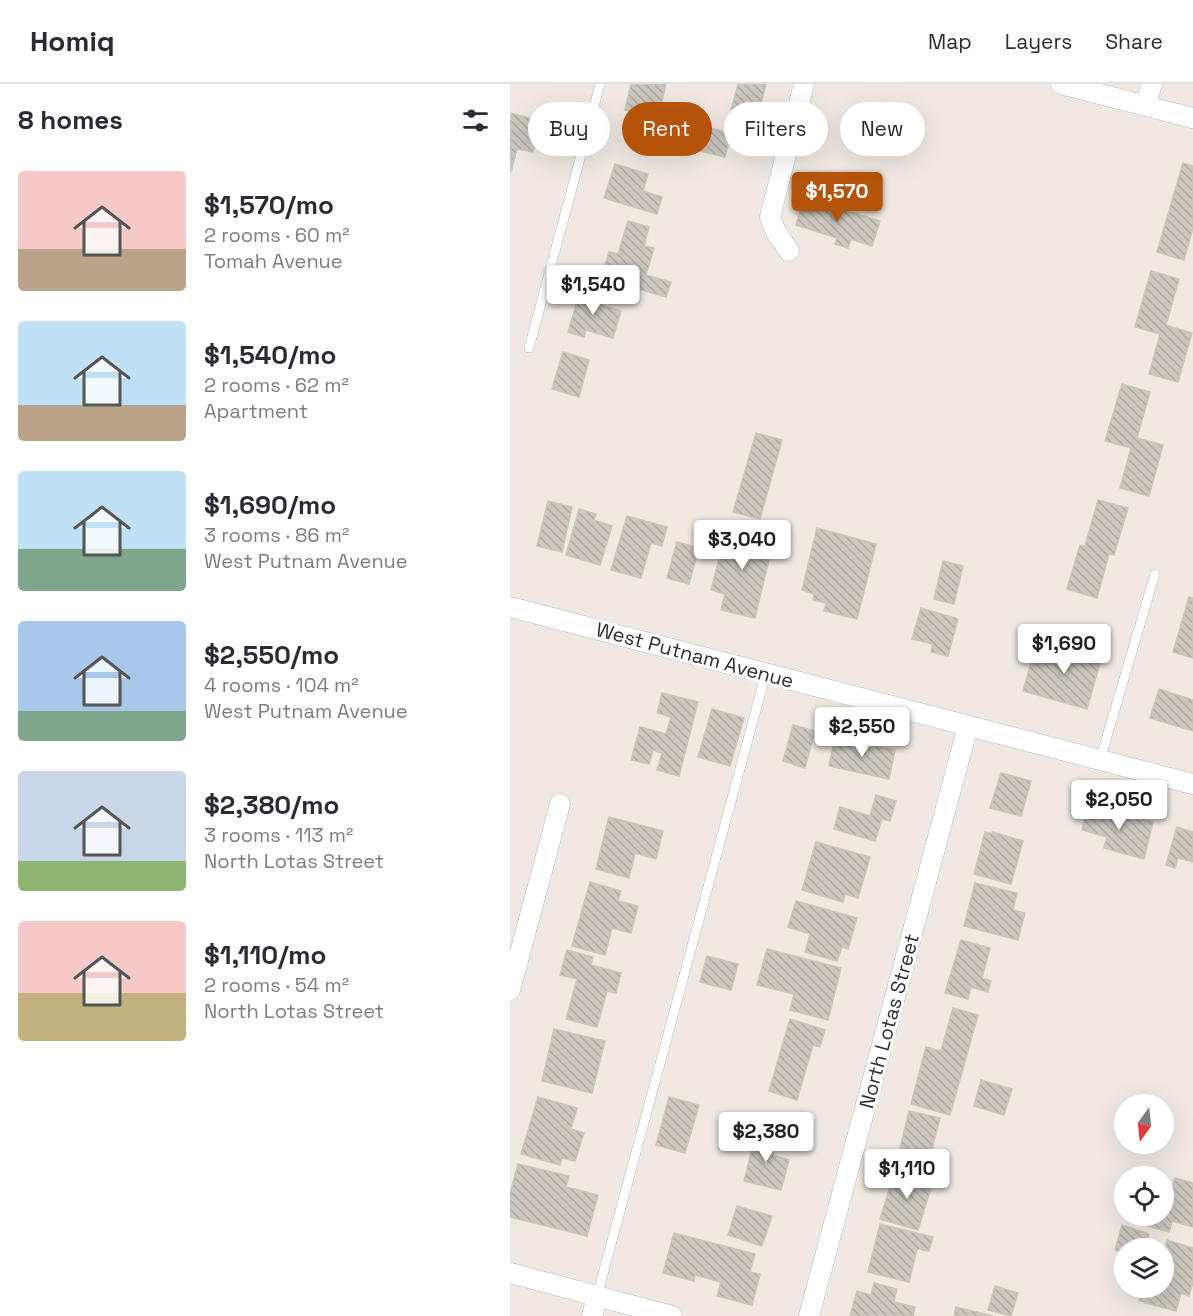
<!DOCTYPE html>
<meta charset="utf-8">
<style>
body{margin:0;font-family:"Space Grotesk",sans-serif;background:#f2f2f3;color:#2b2b33;height:100vh;display:flex;flex-direction:column;font-size:22px;white-space:nowrap}
*{box-sizing:border-box;margin:0}
p{font-size:20px;color:#7c7c81}
.icon{flex:none;width:33px;height:33px;fill:none;stroke:currentColor;stroke-width:2;stroke-linecap:round;stroke-linejoin:round}
.map{position:relative;flex:1;overflow:hidden}
.side{display:flex;flex-direction:column;background:#fff;width:510px}
.side>*{flex:none}
.banner{position:absolute;left:18px;top:18px;width:570px;height:54px;display:flex;gap:12px}
.needle{width:39px;rotate:195deg}
.controls{position:absolute;left:604px;top:1010px;display:grid;gap:12px}
.controls a{display:grid;place-items:center;width:60px;height:60px;border-radius:50%;background:#fff;box-shadow:0 6px 24px #0002;font-size:30px}
.price{position:absolute;translate:-50% -51px;padding:0 14px;border-radius:6px;background:#fff;color:#222;font-size:20px;line-height:39px;filter:drop-shadow(0 2px 3px #0008)}
.price::after{content:'';position:absolute;left:50%;top:36px;width:18px;height:14px;margin-left:-9px;background:inherit;clip-path:polygon(0 0,100% 0,50% 100%)}
.price.current{background:#b45309;color:#fff}
ul{padding:0;list-style:none}
li{display:flex;align-items:center;gap:18px;height:150px;padding:0 18px}
li span{display:grid;place-items:center;flex:none;width:168px;height:120px;border-radius:6px;color:#555}
li>.icon{margin-inline-start:auto}
span .icon{width:72px;height:72px;fill:#fffc;stroke-width:1}
li b{font-size:26px}
h2{display:flex;justify-content:space-between;align-items:center;height:72px;padding:0 18px;font-size:26px}
.tag{padding:0 21px;border-radius:27px;background:#fff;box-shadow:0 6px 24px #0002;font-size:21px;line-height:54px}
.tag.current{background:#b45309;color:#fff}
header{display:flex;align-items:center;gap:36px;box-sizing:border-box;height:84px;padding:0 30px;background:#fff;border-bottom:2px solid #e1e1e2}
header strong{font-size:28px}
nav{display:flex;gap:33px;margin-inline-start:auto;font-size:21px}
main{display:flex;flex:1;min-height:0}
.map>svg:first-child{display:block}
</style>
<header>
<strong>Homiq</strong>
<nav><a>Map</a><a>Layers</a><a>Share</a></nav>
</header>
<main>
<section class="side">
<h2>8 homes<svg class="icon" aria-label="filters" viewBox="0 0 24 24"><path d="M4 7h16M4 17h16"/><circle cx="9" cy="7" r="2"/><circle cx="15" cy="17" r="2"/></svg></h2>
<ul>
<li><span style="background:linear-gradient(#f6c9c9 65%,#b9a48a 0)"><svg class="icon" aria-label="home" viewBox="0 0 24 24"><path d="M3 11l9-7 9 7M6 9v11h12V9"/></svg></span><div><b>$1,570/mo</b><p>2 rooms · 60 m²</p><p>Tomah Avenue</p></div></li>
<li><span style="background:linear-gradient(#bfe0f5 70%,#b9a48a 0)"><svg class="icon" aria-label="home" viewBox="0 0 24 24"><path d="M3 11l9-7 9 7M6 9v11h12V9"/></svg></span><div><b>$1,540/mo</b><p>2 rooms · 62 m²</p><p>Apartment</p></div></li>
<li><span style="background:linear-gradient(#bfe0f5 65%,#7fa58c 0)"><svg class="icon" aria-label="home" viewBox="0 0 24 24"><path d="M3 11l9-7 9 7M6 9v11h12V9"/></svg></span><div><b>$1,690/mo</b><p>3 rooms · 86 m²</p><p>West Putnam Avenue</p></div></li>
<li><span style="background:linear-gradient(#a9c7e8 75%,#7fa58c 0)"><svg class="icon" aria-label="home" viewBox="0 0 24 24"><path d="M3 11l9-7 9 7M6 9v11h12V9"/></svg></span><div><b>$2,550/mo</b><p>4 rooms · 104 m²</p><p>West Putnam Avenue</p></div></li>
<li><span style="background:linear-gradient(#c9d6e8 75%,#8fb573 0)"><svg class="icon" aria-label="home" viewBox="0 0 24 24"><path d="M3 11l9-7 9 7M6 9v11h12V9"/></svg></span><div><b>$2,380/mo</b><p>3 rooms · 113 m²</p><p>North Lotas Street</p></div></li>
<li><span style="background:linear-gradient(#f6c9c9 60%,#c2b280 0)"><svg class="icon" aria-label="home" viewBox="0 0 24 24"><path d="M3 11l9-7 9 7M6 9v11h12V9"/></svg></span><div><b>$1,110/mo</b><p>2 rooms · 54 m²</p><p>North Lotas Street</p></div></li>
</ul>
</section>
<div class="map">
<svg width="683" height="1232" viewBox="0 0 683 1232">
<defs>
<pattern id="building-back-hatch" width="6" height="6" patternUnits="userSpaceOnUse" patternTransform="scale(1.5)"><rect width="6" height="6" fill="#cbc7bf"/><path d="M-1 5l2 2M0 0l6 6M5-1l2 2" fill="none" stroke="#afaba4"/></pattern>
</defs>
<rect width="100%" height="100%" fill="#efe9e1"/>
<g fill="url(#building-back-hatch)" stroke="#cbc5ba" stroke-width="1.5">
<path d="M 121,0 L 156,0 L 148,34 L 115,26 Z"/>
<path d="M 228,0 L 256,0 L 244,48 L 217,42 Z"/>
<path d="M 0,29 L 31,37 L 23,68 L 7,65 L 1,88 Z"/>
<path d="M 191,42 L 221,49 L 215,73 L 185,66 Z"/>
<path d="M 673,79 L 683,82 L 683,144 L 674,176 L 647,168 Z"/>
<path d="M 105,80 L 138,90 L 133,107 L 152,113 L 147,130 L 94,114 Z"/>
<path d="M 294,114 L 370,137 L 362,162 L 341,155 L 338,164 L 325,160 L 327,154 L 286,141 Z"/>
<path d="M 118,137 L 139,143 L 134,162 L 144,164 L 136,191 L 161,198 L 156,213 L 91,194 L 99,168 L 108,170 Z"/>
<path d="M 641,187 L 669,195 L 656,241 L 682,249 L 668,298 L 639,290 L 650,250 L 625,243 Z"/>
<path d="M 71,205 L 91,210 L 88,220 L 111,227 L 103,254 L 76,246 L 74,253 L 58,248 Z"/>
<path d="M 53,268 L 79,276 L 69,313 L 42,305 Z"/>
<path d="M 612,300 L 640,308 L 627,354 L 653,361 L 639,412 L 610,404 L 621,364 L 595,357 Z"/>
<path d="M 246,349 L 272,356 L 250,435 L 223,428 Z"/>
<path d="M 588,416 L 618,424 L 604,471 L 599,470 L 587,514 L 557,505 L 570,461 L 575,462 Z"/>
<path d="M 38,417 L 62,423 L 52,468 L 27,462 Z"/>
<path d="M 69,425 L 86,430 L 84,436 L 102,442 L 90,481 L 56,471 Z"/>
<path d="M 117,432 L 157,443 L 152,462 L 141,459 L 131,494 L 101,486 Z"/>
<path d="M 217,443 L 264,455 L 245,534 L 211,526 L 215,510 L 201,506 Z"/>
<path d="M 307,444 L 366,460 L 347,535 L 314,527 L 316,519 L 303,516 L 304,510 L 292,506 Z"/>
<path d="M 167,458 L 189,464 L 179,500 L 157,494 Z"/>
<path d="M 433,477 L 453,482 L 444,520 L 424,515 Z"/>
<path d="M 679,513 L 683,514 L 683,574 L 663,568 Z"/>
<path d="M 411,524 L 448,535 L 438,572 L 421,568 L 423,560 L 402,555 Z"/>
<path d="M 544,559 L 592,572 L 577,625 L 513,607 L 525,565 L 541,570 Z"/>
<path d="M 649,605 L 683,616 L 683,647 L 640,634 Z"/>
<path d="M 152,609 L 188,618 L 169,692 L 147,686 L 152,669 L 143,666 L 139,680 L 121,676 L 130,643 L 156,650 L 161,633 L 147,629 Z"/>
<path d="M 202,625 L 234,634 L 220,682 L 188,673 Z"/>
<path d="M 283,641 L 305,647 L 295,684 L 273,677 Z"/>
<path d="M 325,653 L 385,666 L 379,695 L 319,682 Z"/>
<path d="M 491,689 L 521,697 L 511,732 L 480,724 Z"/>
<path d="M 366,711 L 386,717 L 380,737 L 372,735 L 365,757 L 324,745 L 330,723 L 360,732 Z"/>
<path d="M 578,721 L 643,738 L 634,775 L 594,764 L 597,753 L 572,746 Z"/>
<path d="M 99,733 L 153,747 L 146,775 L 125,769 L 119,794 L 86,785 Z"/>
<path d="M 667,743 L 683,748 L 683,778 L 668,774 L 665,784 L 656,781 Z"/>
<path d="M 475,748 L 483,750 L 483,748 L 513,757 L 501,800 L 464,790 Z"/>
<path d="M 306,758 L 360,773 L 348,814 L 335,810 L 333,818 L 292,806 Z"/>
<path d="M 80,798 L 111,807 L 108,817 L 128,822 L 121,849 L 102,844 L 95,871 L 62,862 Z"/>
<path d="M 465,799 L 507,809 L 503,826 L 515,829 L 508,856 L 454,842 Z"/>
<path d="M 286,817 L 347,834 L 338,865 L 332,863 L 327,877 L 295,868 L 300,850 L 278,843 Z"/>
<path d="M 451,856 L 480,864 L 472,894 L 481,897 L 478,908 L 461,903 L 458,915 L 435,909 Z"/>
<path d="M 257,865 L 331,884 L 318,936 L 280,926 L 284,910 L 247,901 Z"/>
<path d="M 57,866 L 83,873 L 81,881 L 111,889 L 106,909 L 97,907 L 87,943 L 56,935 L 67,895 L 50,891 Z"/>
<path d="M 197,872 L 228,880 L 221,906 L 190,898 Z"/>
<path d="M 443,924 L 468,931 L 440,1031 L 401,1020 L 416,963 L 431,967 Z"/>
<path d="M 280,935 L 315,946 L 310,963 L 303,961 L 287,1016 L 259,1007 Z"/>
<path d="M 44,945 L 95,957 L 82,1009 L 32,997 Z"/>
<path d="M 471,996 L 502,1005 L 494,1031 L 464,1022 Z"/>
<path d="M 28,1013 L 67,1024 L 61,1045 L 74,1049 L 65,1077 L 52,1074 L 50,1081 L 11,1070 Z"/>
<path d="M 159,1013 L 189,1021 L 175,1069 L 146,1061 Z"/>
<path d="M 399,1027 L 430,1034 L 418,1081 L 388,1073 Z"/>
<path d="M 247,1045 L 267,1050 L 262,1071 L 279,1076 L 271,1106 L 234,1097 Z"/>
<path d="M 8,1080 L 59,1092 L 56,1103 L 88,1111 L 77,1152 L 0,1133 L 0,1110 Z"/>
<path d="M 385,1086 L 423,1097 L 408,1146 L 370,1135 Z"/>
<path d="M 665,1094 L 683,1099 L 683,1143 L 662,1137 L 659,1148 L 637,1142 L 640,1131 L 654,1131 L 654,1126 L 656,1126 Z"/>
<path d="M 227,1122 L 262,1132 L 252,1162 L 218,1151 Z"/>
<path d="M 370,1140 L 423,1153 L 419,1167 L 407,1165 L 399,1198 L 358,1188 Z"/>
<path d="M 612,1141 L 639,1150 L 634,1164 L 615,1164 L 615,1169 L 605,1166 Z"/>
<path d="M 164,1149 L 245,1170 L 240,1188 L 250,1190 L 242,1221 L 207,1212 L 211,1198 L 185,1191 L 184,1197 L 153,1189 Z"/>
<path d="M 657,1156 L 683,1164 L 683,1198 L 679,1212 L 671,1209 L 666,1227 L 629,1217 L 633,1203 L 654,1203 L 654,1168 Z"/>
<path d="M 364,1199 L 387,1205 L 384,1218 L 405,1223 L 403,1232 L 340,1232 L 347,1207 L 361,1211 Z"/>
<path d="M 485,1202 L 508,1209 L 501,1232 L 478,1226 Z"/>
<path d="M 446,1223 L 483,1232 L 444,1232 Z"/>
</g>
<g fill="none" stroke-linecap="round" stroke-linejoin="round">
<defs>
<g id="lane">
<path d="M 19,264 L 90,0"/>
<path d="M 590,676 L 645,490"/>
<path d="M 87,1212 L 256,589"/>
</g>
<g id="street">
<path d="M 551,0 L 683,34"/>
<path d="M 635,22 L 642,0"/>
<path d="M 279,167 L 266,148 L 260,133 L 294,0"/>
<path d="M 0,523 L 683,700"/>
<path d="M 0,906 L 50,720"/>
<path d="M 0,1189 L 162,1232"/>
<path d="M 82,1232 L 87,1212"/>
<path d="M 299,1232 L 458,642"/>
</g>
</defs>
<use href="#lane" stroke="#b4b7c1" stroke-width="10"/>
<use href="#street" stroke="#b4b7c1" stroke-width="21"/>
<use href="#lane" stroke="#fff" stroke-width="9"/>
<use href="#street" stroke="#fff" stroke-width="20"/>
</g>
<g text-anchor="middle" dominant-baseline="central" stroke-width="6" stroke-linejoin="round" paint-order="stroke">
<g font-size="20" fill="#2e2e2e" stroke="#fff">
<text transform="translate(185 571) rotate(15)">West Putnam Avenue</text>
<text transform="translate(379 937) rotate(-75)">North Lotas Street</text>
</g>
</g>
</svg>
<div class="controls">
<a><svg class="needle" viewBox="-14 -14 28 28"><path d="M0-13l5 13h-10z" fill="#e53935"/><path d="M0 13l5-13h-10z" fill="#7c7c81"/></svg></a>
<a><svg class="icon" aria-label="locate" viewBox="0 0 24 24"><circle cx="12" cy="12" r="6"/><path d="M12 2v4M12 18v4M2 12h4M18 12h4"/></svg></a>
<a><svg class="icon" aria-label="layers" viewBox="0 0 24 24"><path d="M12 4l9 5-9 5-9-5zM3 14l9 5 9-5"/></svg></a>
</div>
<b class="price current" style="left:327px;top:139px">$1,570</b>
<b class="price" style="left:83px;top:232px">$1,540</b>
<b class="price" style="left:232px;top:487px">$3,040</b>
<b class="price" style="left:554px;top:591px">$1,690</b>
<b class="price" style="left:352px;top:674px">$2,550</b>
<b class="price" style="left:609px;top:747px">$2,050</b>
<b class="price" style="left:256px;top:1079px">$2,380</b>
<b class="price" style="left:397px;top:1116px">$1,110</b>
<div class="banner">
<a class="tag">Buy</a>
<a class="tag current">Rent</a>
<a class="tag">Filters</a>
<a class="tag">New</a>
</div>
</div>
</main>
